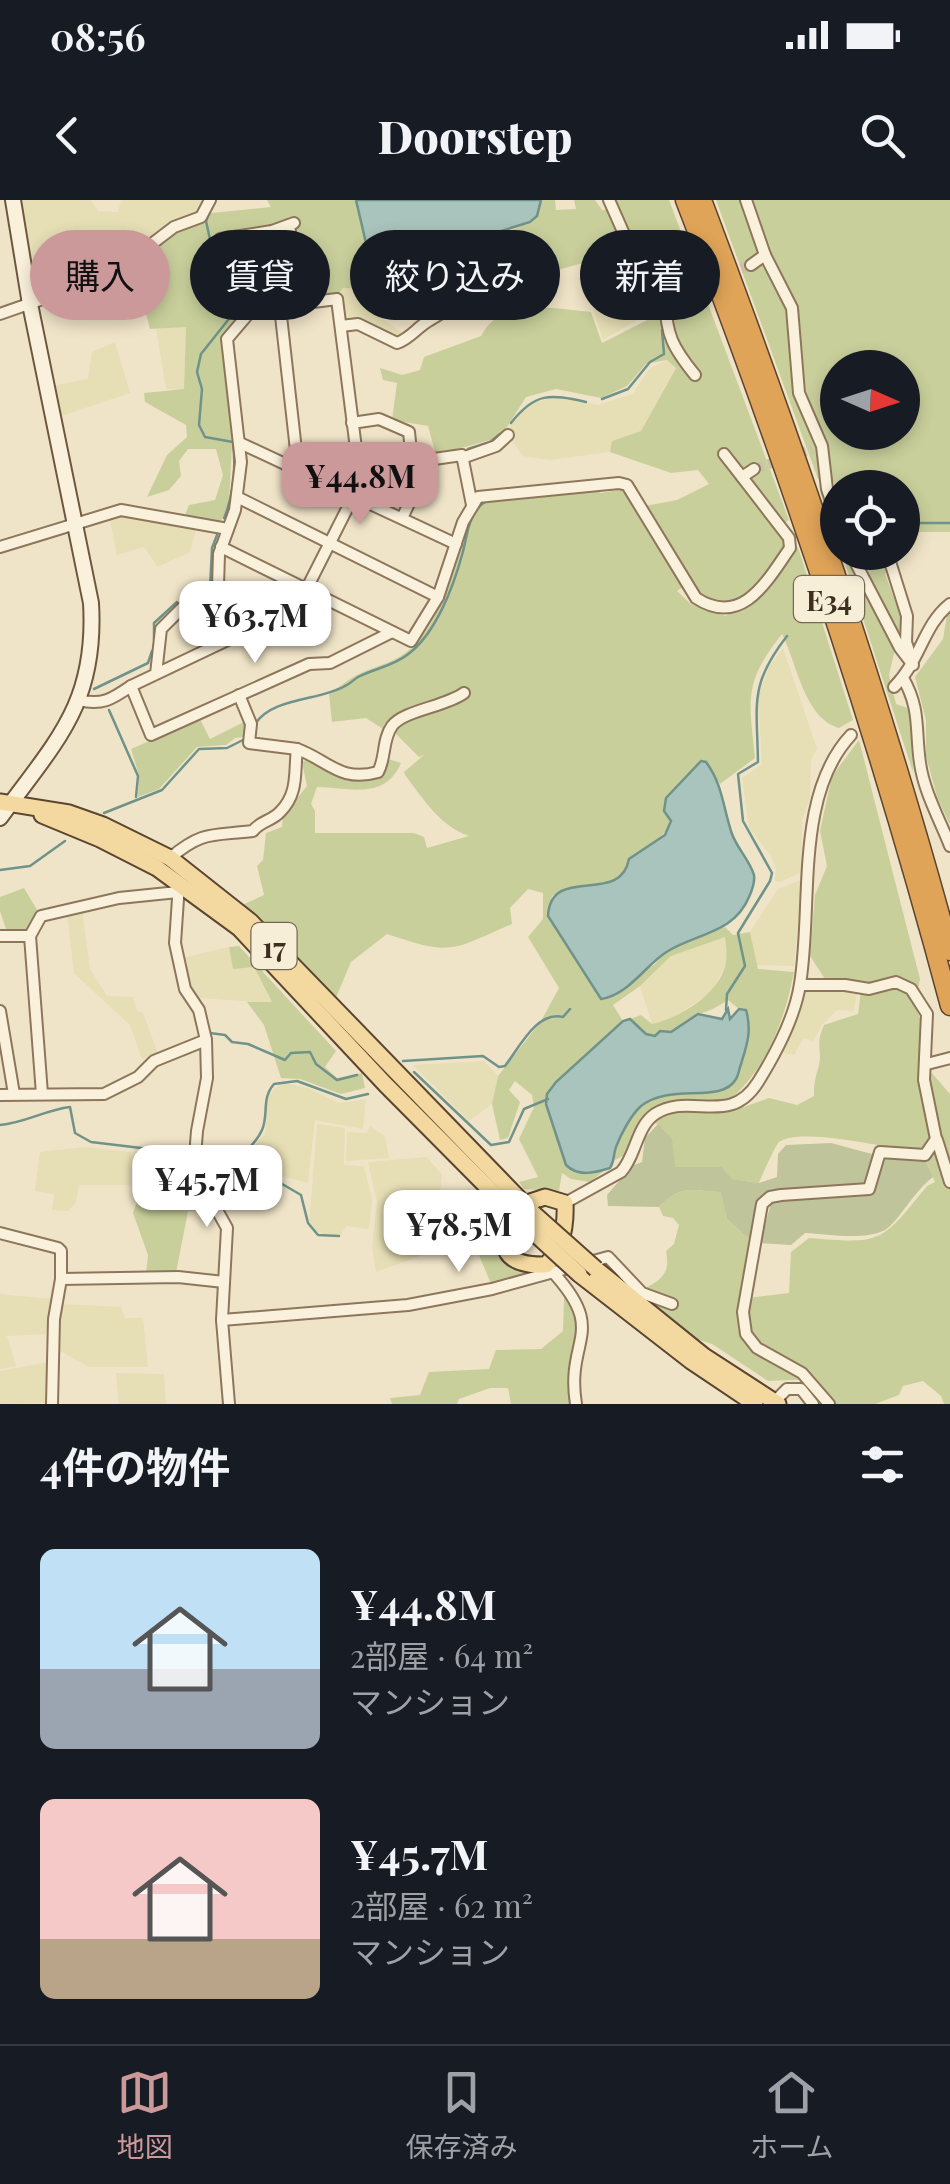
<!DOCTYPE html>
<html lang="ja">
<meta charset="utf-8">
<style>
body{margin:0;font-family:"Playfair Display","Noto Sans JP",serif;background:#20242c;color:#f1f3f6;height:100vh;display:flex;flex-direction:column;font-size:38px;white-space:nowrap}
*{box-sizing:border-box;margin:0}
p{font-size:32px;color:#9ea1a6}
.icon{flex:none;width:55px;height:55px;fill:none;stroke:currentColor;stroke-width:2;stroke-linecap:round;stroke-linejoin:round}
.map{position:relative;height:1204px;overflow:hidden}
.panel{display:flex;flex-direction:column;background:#171b24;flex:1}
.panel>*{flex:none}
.top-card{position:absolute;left:30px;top:30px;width:890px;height:90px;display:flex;gap:20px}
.needle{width:65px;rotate:93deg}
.tools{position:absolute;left:820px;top:150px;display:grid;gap:20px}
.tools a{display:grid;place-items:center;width:100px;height:100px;border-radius:50%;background:#171b24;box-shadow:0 5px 15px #0003;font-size:50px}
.price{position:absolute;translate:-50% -85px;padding:0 22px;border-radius:20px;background:#fff;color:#222;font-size:32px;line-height:65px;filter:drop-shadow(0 2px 5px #0008)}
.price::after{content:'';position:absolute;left:50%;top:60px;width:30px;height:22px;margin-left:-15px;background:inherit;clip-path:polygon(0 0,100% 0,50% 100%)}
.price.selected{background:#cc999b;color:#111}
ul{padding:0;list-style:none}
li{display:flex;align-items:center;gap:30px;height:250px;padding:0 40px}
li span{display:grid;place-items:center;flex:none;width:280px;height:200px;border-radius:15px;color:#555}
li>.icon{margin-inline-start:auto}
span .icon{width:120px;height:120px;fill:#fffc;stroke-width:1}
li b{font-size:42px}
h2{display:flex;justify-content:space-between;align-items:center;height:120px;padding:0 40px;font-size:42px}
.tag{padding:0 35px;border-radius:45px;background:#171b24;box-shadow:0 5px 15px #0003;font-size:35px;line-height:90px}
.tag.selected{background:#cc999b;color:#111}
.status{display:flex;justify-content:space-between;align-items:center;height:70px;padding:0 50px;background:#171b24;direction:ltr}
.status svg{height:28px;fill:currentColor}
header{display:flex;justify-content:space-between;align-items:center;height:130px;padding:0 40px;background:#171b24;font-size:45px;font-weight:800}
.menu{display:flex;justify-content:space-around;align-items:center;height:140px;border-top:2px solid #363941;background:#171b24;font-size:28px;color:#9ea1a6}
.menu a{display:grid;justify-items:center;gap:5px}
.menu .selected{color:#cc999b}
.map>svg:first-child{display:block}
</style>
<div class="status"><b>08:56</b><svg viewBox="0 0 49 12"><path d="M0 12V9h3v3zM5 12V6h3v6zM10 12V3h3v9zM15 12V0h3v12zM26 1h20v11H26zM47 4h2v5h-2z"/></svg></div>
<header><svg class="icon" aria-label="back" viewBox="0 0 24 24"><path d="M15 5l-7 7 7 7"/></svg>Doorstep<svg class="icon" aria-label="search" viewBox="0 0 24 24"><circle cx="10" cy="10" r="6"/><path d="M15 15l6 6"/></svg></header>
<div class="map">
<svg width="950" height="1204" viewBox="0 0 950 1204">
<rect width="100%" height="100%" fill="#f0e4c8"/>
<g fill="#e6deb5">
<path d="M 19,0 L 91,0 L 98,11 L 118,12 L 121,0 L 205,0 L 201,15 L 112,71 L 35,99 Z"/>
<path d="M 460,52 L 472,80 L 521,74 L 463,98 L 433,91 L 427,61 Z"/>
<path d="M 343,88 L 369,89 L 377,97 L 382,118 L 405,135 L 396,136 L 358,121 L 346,123 L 339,93 Z"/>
<path d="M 645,90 L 653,111 L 603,140 L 593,109 Z"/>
<path d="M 186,126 L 184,190 L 166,189 L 156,129 Z"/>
<path d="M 115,142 L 130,193 L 58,217 L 52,186 L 88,179 L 92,152 Z"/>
<path d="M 667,160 L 676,167 L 641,231 L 612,241 L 610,252 L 550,260 L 523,256 L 510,238 L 510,225 L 527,204 L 556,197 L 598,205 L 633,194 L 649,169 Z"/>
<path d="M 123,316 L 153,317 L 197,325 L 190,352 L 158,367 L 144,347 L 117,355 L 110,321 Z"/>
<path d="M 783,448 L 817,549 L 811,560 L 810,598 L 802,621 L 802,672 L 780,682 L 775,681 L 776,669 L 771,656 L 749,628 L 742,578 L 762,564 L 758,496 L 770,465 Z"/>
<path d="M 803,679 L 794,766 L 757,765 L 750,732 L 778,689 Z"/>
<path d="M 82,709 L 90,769 L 107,796 L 133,797 L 137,811 L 143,813 L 158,854 L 142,859 L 130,825 L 74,773 L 67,714 Z"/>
<path d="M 726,736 L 726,764 L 712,791 L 670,820 L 652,824 L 640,786 L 671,756 Z"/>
<path d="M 229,747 L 233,768 L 254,767 L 272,803 L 199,798 L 188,787 L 182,758 Z"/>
<path d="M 804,790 L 857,792 L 854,811 L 837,810 L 822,825 L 813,841 L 804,838 L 794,855 L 781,852 L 801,810 Z"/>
<path d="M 484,861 L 498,876 L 492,904 L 469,921 L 413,865 Z"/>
<path d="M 284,883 L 308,888 L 339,903 L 366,899 L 363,929 L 315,920 L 308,983 L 274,974 L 228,973 L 265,934 L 268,897 L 274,889 Z"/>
<path d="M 317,924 L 345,928 L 344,965 L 364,966 L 372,1000 L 369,1029 L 346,1026 L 340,1036 L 315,1032 L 309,1027 Z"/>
<path d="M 370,926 L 385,936 L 389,958 L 346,961 L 347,932 L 367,933 Z"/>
<path d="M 85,947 L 131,952 L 130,985 L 79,985 L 76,1002 L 68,1011 L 52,1010 L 54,994 L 35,991 L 40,952 Z"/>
<path d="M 427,957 L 442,975 L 439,1001 L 441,1025 L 437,1041 L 433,1048 L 417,1057 L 376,1072 L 372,1048 L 377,1002 L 368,962 Z"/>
<path d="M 136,972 L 160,973 L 188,1010 L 137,1002 Z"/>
<path d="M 0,1094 L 52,1099 L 49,1134 L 7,1136 L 16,1166 L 0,1169 Z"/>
<path d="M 60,1104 L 121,1107 L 125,1118 L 143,1118 L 148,1167 L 89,1167 L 58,1150 Z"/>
<path d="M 48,1162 L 47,1203 L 0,1204 L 0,1171 Z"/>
<path d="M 116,1173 L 164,1174 L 166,1204 L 119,1204 Z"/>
</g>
<g fill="#c9cf9b" fill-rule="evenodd">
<path d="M 267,0 L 356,0 L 366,43 C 404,58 427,42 464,32 C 474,29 484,34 495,33 C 515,31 539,22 541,0 L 555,0 L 556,10 L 576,9 L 574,0 L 595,0 L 602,10 L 618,8 L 615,0 L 669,0 L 789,320 L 775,328 L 786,347 C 765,375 739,422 699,393 L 645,306 L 677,300 L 709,284 L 698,270 L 671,273 L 610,252 L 612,241 L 641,231 L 676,168 L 667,160 L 646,164 L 627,186 L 601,198 L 556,189 L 526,197 L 501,237 L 436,255 L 428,226 L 392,220 L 397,183 L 383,180 L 380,168 L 402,175 L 420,170 L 424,157 L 481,136 C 501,96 554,109 591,112 L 602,143 L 671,108 L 638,48 L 561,69 L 472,80 L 460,52 L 403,67 L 385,61 L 377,78 L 367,77 L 369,89 L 343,88 L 339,93 L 309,97 L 291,17 L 274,27 L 215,35 L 216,49 L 230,88 L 243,107 L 242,114 L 221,140 L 235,240 L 232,244 L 229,303 L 221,321 L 185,315 L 189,305 L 215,300 L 223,275 L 216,249 L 188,249 L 179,261 L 181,276 L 169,290 L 147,297 L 167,255 L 187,237 L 186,225 L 145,202 L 144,193 L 184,189 L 186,127 L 150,129 L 133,64 L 173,30 L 195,26 L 211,13 L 271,7 Z"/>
<path d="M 716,0 L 950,0 L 950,332 L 919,332 L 885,374 L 902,419 L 889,475 L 896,504 L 911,509 L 913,572 L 843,357 L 843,353 L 902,352 L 902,288 L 838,288 L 837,291 L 834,282 L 818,279 ZM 838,168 L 902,168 L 902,232 L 838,232 Z"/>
<path d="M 585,287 L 601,293 L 624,289 L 683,387 L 677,391 L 691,404 L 725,416 L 762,395 L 798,347 L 853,520 L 839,528 C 804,518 797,463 782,434 C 743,483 749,499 755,558 L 720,584 L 706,562 L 695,565 L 690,574 L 666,598 L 670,627 L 617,681 L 578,686 L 552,696 L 548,716 L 601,799 L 655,764 L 665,752 L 725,727 L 733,735 L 750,732 L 758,769 L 794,772 C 785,818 768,865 733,897 L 744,907 L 769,898 L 797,905 L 814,896 C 813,877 820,869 820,856 C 819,842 818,839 824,825 L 858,814 L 862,782 L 827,782 L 810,756 L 815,695 L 827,666 L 820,631 L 832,576 L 859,540 L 920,779 L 915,805 L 923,827 L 924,864 L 950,894 L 950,1204 L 944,1204 L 941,1196 L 923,1181 L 903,1186 L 899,1195 L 875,1204 L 835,1204 L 816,1179 L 768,1181 L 712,1144 L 697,1139 L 647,1099 L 647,1087 C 664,1079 670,1070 666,1051 L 674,1044 L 679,1025 L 673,1018 L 663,1016 L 659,1007 C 683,983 691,991 722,992 L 727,1019 L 749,1039 L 739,1099 L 789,1093 L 791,1052 L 809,1038 C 884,1044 880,1043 927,986 L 935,982 L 922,953 C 893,949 801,926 779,942 C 776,944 761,978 759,983 L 731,979 L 722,967 L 674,967 L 658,924 L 642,918 L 623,956 L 615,960 C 614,948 620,941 625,930 C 651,884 663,898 707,893 C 717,892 727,885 736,880 L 746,810 L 739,809 L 728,800 C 717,807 710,811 699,814 C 683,818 668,843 648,835 C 642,832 636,823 630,819 L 641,815 L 652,824 C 680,818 721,793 726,762 C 727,754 726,744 725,737 L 671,756 L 640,786 L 613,805 L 623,821 L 547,894 L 593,970 L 604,971 L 590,982 L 571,979 L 562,973 L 559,991 L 524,989 L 519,982 L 538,977 L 519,939 L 534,907 L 532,895 L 515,881 L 509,890 L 520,902 L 508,938 L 500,940 L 492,904 L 498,876 L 541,821 L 559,788 L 528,737 L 543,719 L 543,693 L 528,689 L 510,708 L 512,724 C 450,751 453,756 387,734 L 351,762 L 335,800 L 242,705 L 264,695 L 257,666 L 263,660 L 266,633 L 282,627 L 283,616 L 307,586 L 302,562 L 310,557 C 331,574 353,583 380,574 L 388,559 L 401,563 C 385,600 351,588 317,587 L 311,604 L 315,611 L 315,633 L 414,633 L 424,637 L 427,648 L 469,636 C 440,626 424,600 405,575 L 404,572 L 424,555 L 419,557 L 395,533 L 408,514 L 383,529 L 366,518 L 332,522 L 329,494 C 338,488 346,481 355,476 C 371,467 391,464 405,453 C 445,426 460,341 480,299 Z"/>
<path d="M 950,413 L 950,625 L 937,597 L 926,556 L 926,520 L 915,477 L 943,439 L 947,415 Z"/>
<path d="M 200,519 L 210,539 L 244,522 L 247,529 L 243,537 L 235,538 L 226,545 L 197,547 L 159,589 L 138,597 L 139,576 L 131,549 Z"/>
<path d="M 24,688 L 39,713 L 29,732 L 7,732 L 0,711 L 0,697 Z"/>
<path d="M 239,746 L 336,851 L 325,867 L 337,878 L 362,873 L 365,888 L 341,894 L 300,879 L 281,878 L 264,825 L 247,802 L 272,802 L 254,767 L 233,769 L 229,747 Z"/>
<path d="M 136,952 L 156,955 L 169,970 L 193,978 L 215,1011 L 188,1011 L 176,1073 L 146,1074 L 148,1055 L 133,1013 L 137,1002 L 187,1009 L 160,973 L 136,972 Z"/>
<path d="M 476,1020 L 486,1038 L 493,1037 C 504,1064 507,1068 537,1071 L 492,1086 L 473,1041 L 457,1048 L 451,1041 L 457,1027 Z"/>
<path d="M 564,1097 C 588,1128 572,1145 568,1178 C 568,1187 570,1196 571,1204 L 511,1204 L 508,1188 L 490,1188 L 459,1199 L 457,1204 L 392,1204 L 390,1198 L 420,1195 L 429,1172 L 489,1169 L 496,1150 L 541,1149 L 563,1131 Z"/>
</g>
<path fill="#bfc49a" d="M 658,924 L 672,939 L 675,967 L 722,967 L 732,979 L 759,983 L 777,977 L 778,954 L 786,945 L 831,943 L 883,957 L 925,960 L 933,977 C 914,991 899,1021 885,1030 C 864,1041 828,1034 805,1033 L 791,1045 L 760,1043 L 775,989 L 760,999 L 749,1039 L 727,1019 L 721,992 C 691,991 683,983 659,1007 L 608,1006 L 607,995 L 632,966 L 642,962 L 645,938 Z"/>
<g fill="#a9c4bc" stroke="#6f938a" stroke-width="2.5">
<path d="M 356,0 L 541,0 L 537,16 L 530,22 L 495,33 L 464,32 L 425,46 L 387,51 L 374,49 L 366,43 Z"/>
<path d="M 701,561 L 706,562 C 723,585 723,608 732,634 C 737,648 750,661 754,675 C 755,681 752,691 749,697 C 734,733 698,733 668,751 C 646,764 629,795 601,799 L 548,716 C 551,663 620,707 629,659 L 665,635 L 671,621 L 664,611 L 666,598 Z"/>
<path d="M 728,809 L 730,819 L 739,809 L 746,810 C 752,831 747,845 741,864 C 739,869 739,874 736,879 C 721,905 671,882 641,906 C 631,915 621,934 616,947 C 613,955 615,960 610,968 C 594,973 578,977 566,965 L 546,904 L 547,894 L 556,882 L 623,821 L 630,819 L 646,834 L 655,836 L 660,831 L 671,832 L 698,814 L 722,819 Z"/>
</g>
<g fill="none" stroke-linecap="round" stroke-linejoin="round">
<g stroke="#6f938a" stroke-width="2.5">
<path d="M 209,13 L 206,21 L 214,58 L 234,105 L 232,115 L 201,154 L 197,172 L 202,189 L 199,225 L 205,237 L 233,242 C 236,268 234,294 224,318"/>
<path d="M 602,199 L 628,189 L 650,162 L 664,154 L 662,130"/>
<path d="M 511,223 C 535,192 550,194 586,202"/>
<path d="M 468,249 L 490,242 L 500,234"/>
<path d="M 902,329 L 911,323 L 950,323"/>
<path d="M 876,360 L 884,353"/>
<path d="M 186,398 L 210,388 L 212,348 L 217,335"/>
<path d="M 154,439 L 154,423 L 177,402"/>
<path d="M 94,489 L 148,463 L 152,451"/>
<path d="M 109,510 L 138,576 L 136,597"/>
<path d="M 255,524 C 273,497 319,501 345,486 C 350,484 353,480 358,477 C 373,469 393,466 407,455 C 435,435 453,388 462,355 C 468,335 467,314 486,301"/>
<path d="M 104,613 L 162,590 L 199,549 L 227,548 L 245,539"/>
<path d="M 0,670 L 30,666 L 65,641"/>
<path d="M 726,810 L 727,794 L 745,766 L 738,733 L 770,681 L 772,673 L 743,621 L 738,574 L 758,562 C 757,503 749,485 787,436"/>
<path d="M 210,833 L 225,835 L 232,842 L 248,844 L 285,860 L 291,853 L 310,852 L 316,864 L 337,880 L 357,875"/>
<path d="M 403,861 L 483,856 L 499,867 L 505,866 C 519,848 537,810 563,817 L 570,809"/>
<path d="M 414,872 L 491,945 L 509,942 L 524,909 L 548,899"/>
<path d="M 0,925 C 25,923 45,910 70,907 L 75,933 L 91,942 L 158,950 L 172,968 L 192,972"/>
<path d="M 200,973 L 216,978 C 230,965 254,948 262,930 C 269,914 261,899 274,884 L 297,881 L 346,899 L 368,894"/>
<path d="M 217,978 L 277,981 L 301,995 L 308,1023 L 318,1035 L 339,1036"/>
</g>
<g stroke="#ccc0a6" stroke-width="10" stroke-dasharray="10 5" stroke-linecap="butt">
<path d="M 685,90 L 751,65"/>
<path d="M 754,269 L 812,249"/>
</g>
<defs>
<g id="street">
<path d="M 609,0 L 632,52 L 665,99 L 685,90"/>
<path d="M 746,0 L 765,55 L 792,108 L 799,193 L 822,246 L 827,289 L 838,322"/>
<path d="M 289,25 L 300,104"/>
<path d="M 751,65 L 765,55"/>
<path d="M 665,99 C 666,135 673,148 695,175"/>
<path d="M 280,107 L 298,268"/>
<path d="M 250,112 L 232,84 L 220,39 L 272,31 L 294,23"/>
<path d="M 0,114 L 111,75 L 174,27 L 201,17 L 210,0"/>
<path d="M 341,126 L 358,124 L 397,143 C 411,138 417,127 430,120 C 454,105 492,88 519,79"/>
<path d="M 352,223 L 379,219 L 409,232 L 415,291 L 402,318"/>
<path d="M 240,243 L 456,344"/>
<path d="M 724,254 L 742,277"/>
<path d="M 462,258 L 496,246 L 508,235"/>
<path d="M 413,262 L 462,255 L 472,305"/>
<path d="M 237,297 L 438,397"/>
<path d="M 0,347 L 121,310 L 228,329"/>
<path d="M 221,347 L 411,441 L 438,397 L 463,322 L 478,297 L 619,283 L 627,285 L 696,398 C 742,428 767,381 790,348 L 789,338 L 742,277 L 754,269"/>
<path d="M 850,352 L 900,448 L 913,465"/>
<path d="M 887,352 L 907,416 L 906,442 L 910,454"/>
<path d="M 903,478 C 921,510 915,529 920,563 C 924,592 940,620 950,646"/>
<path d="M 131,486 L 151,535 L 309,464 L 330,463 L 392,432"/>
<path d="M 894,487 C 921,460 923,425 950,404"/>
<path d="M 239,495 L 251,524 L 249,543 L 297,549"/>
<path d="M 79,500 C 102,506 112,499 131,486 L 293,409 L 301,400 L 354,295 L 359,272 L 337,99 L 257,109 L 250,112 L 227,139 L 241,262 L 235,310 L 219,354 L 218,386 L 214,392 L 182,408 L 161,429 L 156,474"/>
<path d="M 170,658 C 203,630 213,636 253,631 C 260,621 272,621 280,612 C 299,593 294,572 297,549 C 328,560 340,583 378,572 C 386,558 382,540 392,526 C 404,510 445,507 464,493"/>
<path d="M 179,684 L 175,743 L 185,789 L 199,810 L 206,840 L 207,878 L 197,931 L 194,969 L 227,1028 L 222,1120 L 229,1204"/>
<path d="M 1,736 L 30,736 L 42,894"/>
<path d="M 30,736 L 41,716 L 119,698 L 178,692"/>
<path d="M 800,785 L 845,785 L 869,789 L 896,782 L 911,789 L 927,814 L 924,880 L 936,939 L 925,955 L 880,952 L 869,989 L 781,995 L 770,997 L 762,1004 L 743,1112 L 746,1134 L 757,1148 L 802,1173 L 829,1204"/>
<path d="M 0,811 L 14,894"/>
<path d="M 927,864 L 950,858"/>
<path d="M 0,895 L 104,894 L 138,877 L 154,861 L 206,840"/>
<path d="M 937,940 L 950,982"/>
<path d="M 565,1003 L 621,972 C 636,956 636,927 655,914 C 691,891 729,928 758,882 C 776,853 795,818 800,784 C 813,706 794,596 851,535"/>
<path d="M 0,1033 L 58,1048 L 61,1051 L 61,1079 L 178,1077 L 224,1082"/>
<path d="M 550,1069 C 610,1133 565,1137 576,1204"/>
<path d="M 222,1120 L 408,1105 L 492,1089 L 608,1057 L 642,1093 L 672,1104"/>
<path d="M 774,1202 L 787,1189 L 801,1189 L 813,1204"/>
<path d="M 52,1204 L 54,1119 L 61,1079"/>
</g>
<path id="secondary" d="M 0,618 C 56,541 97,504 91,403 L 30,104 L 13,0"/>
<g id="primary">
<path d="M 0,602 L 69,613 L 103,625 L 170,658 L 251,722 L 533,1013"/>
<path d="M 42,615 L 100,639 L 157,668 L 239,728 L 385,884 L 521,1021"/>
<path d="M 512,1013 C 496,1049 505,1066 546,1065 C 562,1049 566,1025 565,1003 L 545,997 L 524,1004"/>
<path d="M 596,1069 L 704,1156 L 778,1204"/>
<path d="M 579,1074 L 691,1161 L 755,1204"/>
</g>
<g id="highway">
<path d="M 685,0 C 787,265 877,532 950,806"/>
<path d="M 702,0 C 795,247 881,496 950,751"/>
</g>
</defs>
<use href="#street" stroke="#8d765c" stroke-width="14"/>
<use href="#secondary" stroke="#6f573f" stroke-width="18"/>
<use href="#primary" stroke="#5b4430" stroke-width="19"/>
<use href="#highway" stroke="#5b4430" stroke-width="21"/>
<use href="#street" stroke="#faf1dc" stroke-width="10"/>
<use href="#secondary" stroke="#faf1dc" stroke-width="14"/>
<use href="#primary" stroke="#f3d9a0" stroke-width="15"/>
<use href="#highway" stroke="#e0a458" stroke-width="18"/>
<defs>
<g id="primary-bridge">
<path d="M 533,1013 L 596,1069"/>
<path d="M 521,1021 L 579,1074"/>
</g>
</defs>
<use href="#primary-bridge" stroke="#5b4430" stroke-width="19" stroke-linecap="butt"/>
<use href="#primary-bridge" stroke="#f3d9a0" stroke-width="15"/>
</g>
<g text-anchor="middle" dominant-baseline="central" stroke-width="9" stroke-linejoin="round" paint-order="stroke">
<g fill="#f7eed8" stroke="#756857" stroke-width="2.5">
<rect x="794" y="376" width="70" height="46" rx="8"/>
<rect x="251.5" y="723" width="45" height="46" rx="8"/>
</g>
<g font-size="28" font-weight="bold" fill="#3d2e20">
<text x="829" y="399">E34</text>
<text x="274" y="746">17</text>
</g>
</g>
</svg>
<div class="tools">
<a><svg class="needle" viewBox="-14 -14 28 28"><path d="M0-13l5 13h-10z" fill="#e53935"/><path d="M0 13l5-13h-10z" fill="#9ea1a6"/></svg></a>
<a><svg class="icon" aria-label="locate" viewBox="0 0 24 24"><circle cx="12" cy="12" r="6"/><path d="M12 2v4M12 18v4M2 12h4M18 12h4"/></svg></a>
</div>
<b class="price selected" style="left:360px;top:327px">¥44.8M</b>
<b class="price" style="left:255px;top:466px">¥63.7M</b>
<b class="price" style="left:207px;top:1030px">¥45.7M</b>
<b class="price" style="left:459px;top:1075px">¥78.5M</b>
<div class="top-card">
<a class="tag selected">購入</a>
<a class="tag">賃貸</a>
<a class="tag">絞り込み</a>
<a class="tag">新着</a>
</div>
</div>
<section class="panel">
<h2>4件の物件<svg class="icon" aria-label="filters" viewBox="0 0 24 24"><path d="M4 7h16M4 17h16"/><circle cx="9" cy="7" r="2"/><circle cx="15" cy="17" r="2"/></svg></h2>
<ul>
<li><span style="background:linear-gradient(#bfe0f5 60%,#9aa5b1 0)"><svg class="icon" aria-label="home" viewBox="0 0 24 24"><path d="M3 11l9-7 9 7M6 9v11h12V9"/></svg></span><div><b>¥44.8M</b><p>2部屋 · 64 m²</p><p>マンション</p></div></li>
<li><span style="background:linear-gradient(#f6c9c9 70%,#b9a48a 0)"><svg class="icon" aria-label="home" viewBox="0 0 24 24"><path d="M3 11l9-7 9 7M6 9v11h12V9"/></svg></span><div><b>¥45.7M</b><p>2部屋 · 62 m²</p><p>マンション</p></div></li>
</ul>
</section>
<nav class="menu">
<a class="selected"><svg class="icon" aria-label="map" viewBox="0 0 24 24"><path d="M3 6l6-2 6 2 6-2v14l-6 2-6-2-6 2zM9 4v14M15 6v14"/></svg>地図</a>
<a><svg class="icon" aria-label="saved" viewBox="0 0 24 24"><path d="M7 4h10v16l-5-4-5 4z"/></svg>保存済み</a>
<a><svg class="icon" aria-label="home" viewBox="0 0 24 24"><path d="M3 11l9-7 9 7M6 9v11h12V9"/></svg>ホーム</a>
</nav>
